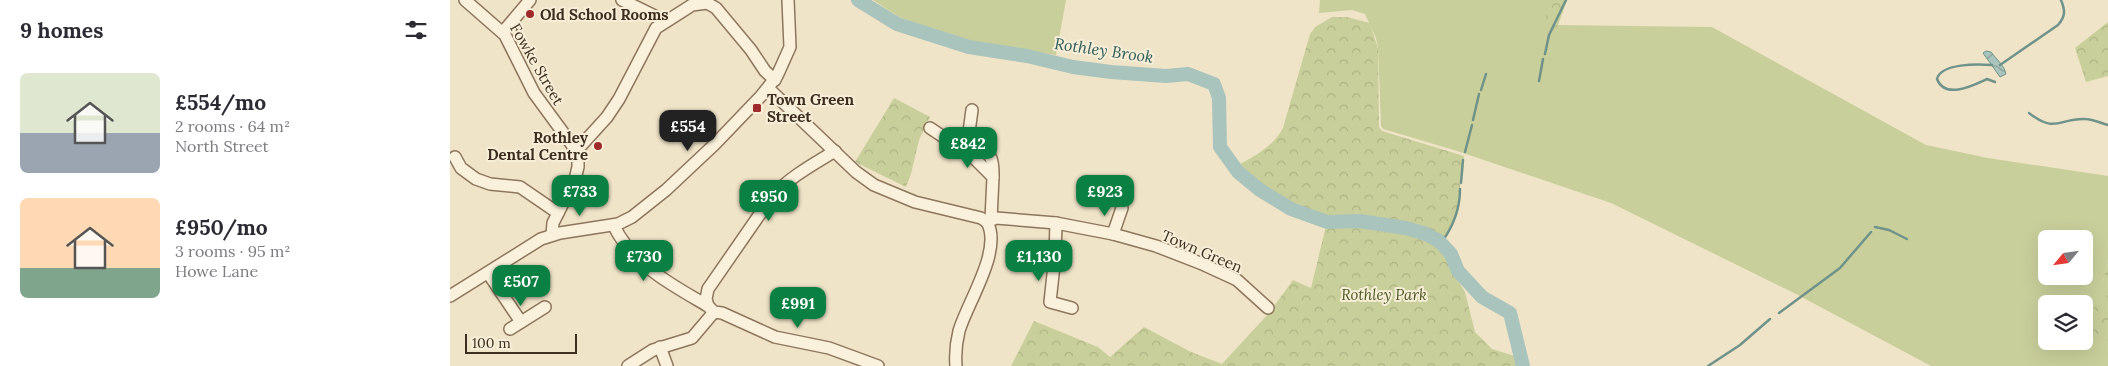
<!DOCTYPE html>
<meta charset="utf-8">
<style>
body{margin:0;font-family:Lora,serif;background:#f7f7f7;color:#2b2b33;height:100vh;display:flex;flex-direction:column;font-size:19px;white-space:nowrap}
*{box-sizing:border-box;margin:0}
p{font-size:16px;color:#7c7c81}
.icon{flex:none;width:28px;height:28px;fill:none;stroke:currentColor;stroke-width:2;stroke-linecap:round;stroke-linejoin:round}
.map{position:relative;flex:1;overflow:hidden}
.side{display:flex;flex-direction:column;background:#fff;width:450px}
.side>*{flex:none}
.needle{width:32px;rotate:241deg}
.controls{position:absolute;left:1588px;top:230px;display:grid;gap:10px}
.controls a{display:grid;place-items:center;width:55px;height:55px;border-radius:8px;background:#fff;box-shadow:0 5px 20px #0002;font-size:25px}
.scale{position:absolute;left:15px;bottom:12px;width:112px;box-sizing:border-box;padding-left:5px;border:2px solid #3d2e20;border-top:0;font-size:14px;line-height:18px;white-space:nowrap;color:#3d2e20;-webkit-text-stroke:4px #f7eed8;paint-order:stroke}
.price{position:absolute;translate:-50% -42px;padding:0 11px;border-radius:10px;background:#0b8043;color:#fff;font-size:16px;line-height:32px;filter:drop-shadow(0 1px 2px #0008)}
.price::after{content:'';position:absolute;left:50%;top:30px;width:15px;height:11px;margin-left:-8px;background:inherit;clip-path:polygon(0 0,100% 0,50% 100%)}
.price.selected{background:#222;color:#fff}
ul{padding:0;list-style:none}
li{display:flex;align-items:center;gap:15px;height:125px;padding:0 20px}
li span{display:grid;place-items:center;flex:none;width:140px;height:100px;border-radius:8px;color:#555}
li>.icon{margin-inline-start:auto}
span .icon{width:60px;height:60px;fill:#fffc;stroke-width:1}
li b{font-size:21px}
h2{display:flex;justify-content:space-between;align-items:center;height:60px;padding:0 20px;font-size:21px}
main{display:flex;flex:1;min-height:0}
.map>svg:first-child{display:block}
</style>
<main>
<section class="side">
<h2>9 homes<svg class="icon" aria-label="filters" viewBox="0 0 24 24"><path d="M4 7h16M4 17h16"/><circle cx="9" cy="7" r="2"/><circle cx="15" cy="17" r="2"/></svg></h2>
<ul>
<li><span style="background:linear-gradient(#dfe7d0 60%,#9aa5b1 0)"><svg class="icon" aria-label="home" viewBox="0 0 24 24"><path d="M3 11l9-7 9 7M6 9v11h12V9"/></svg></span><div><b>£554/mo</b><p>2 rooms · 64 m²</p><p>North Street</p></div></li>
<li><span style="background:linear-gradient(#ffd9b3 70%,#7fa58c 0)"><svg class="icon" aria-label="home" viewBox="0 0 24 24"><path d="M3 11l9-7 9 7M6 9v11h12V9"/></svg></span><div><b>£950/mo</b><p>3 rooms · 95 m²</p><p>Howe Lane</p></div></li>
</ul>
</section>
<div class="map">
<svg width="1658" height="366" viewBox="0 0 1658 366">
<defs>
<pattern id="forest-crowns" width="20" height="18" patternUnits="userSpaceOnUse" patternTransform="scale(1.25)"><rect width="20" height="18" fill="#c9cf9b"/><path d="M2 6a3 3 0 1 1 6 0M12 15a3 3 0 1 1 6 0" fill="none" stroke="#aeb285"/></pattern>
<pattern id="water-waves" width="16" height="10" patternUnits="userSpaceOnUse" patternTransform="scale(1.25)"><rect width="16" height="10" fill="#a9c4bc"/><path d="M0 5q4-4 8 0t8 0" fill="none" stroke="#8ba098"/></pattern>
</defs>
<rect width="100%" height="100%" fill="#f0e4c8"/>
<g fill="#c9cf9b" fill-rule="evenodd">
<path d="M 423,0 L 616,0 L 606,55 L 518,41 L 449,17 Z"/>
<path d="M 870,0 L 1117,0 L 1108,25 L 1262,27 L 1476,145 L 1538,158 L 1658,176 L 1658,259 L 1653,281 L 1658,286 L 1658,366 L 1481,366 L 1346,294 L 1161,203 L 1007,151 L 933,129 L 931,126 L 928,49 L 926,38 L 915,14 L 902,10 L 869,13 ZM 1596,239 L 1634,239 L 1634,276 L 1596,276 ZM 1596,304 L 1634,304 L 1634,341 L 1596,341 Z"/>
</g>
<g fill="url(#forest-crowns)">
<path d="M 1075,0 L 1117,0 L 1105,33 L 1094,30 L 1097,7 Z"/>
<path d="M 882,17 L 897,17 L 920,23 L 928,49 L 929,127 L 932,131 L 1014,156 L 1007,210 L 1002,227 L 990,248 L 1000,260 L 1004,274 L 1015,292 L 1025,332 L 1042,349 L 1065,356 L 1066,366 L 561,366 L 584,321 L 648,347 L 660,357 L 694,327 L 741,352 L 772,364 L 819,313 L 843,280 L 861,288 L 877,222 C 851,212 799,192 785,167 C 804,156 822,148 833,128 L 860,34 L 865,27 Z"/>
<path d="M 1658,22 L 1658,76 L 1636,82 L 1625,48 Z"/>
<path d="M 444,98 L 480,117 L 469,140 L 461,174 L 456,187 L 405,162 Z"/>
<path d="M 1658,259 L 1658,341 L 1640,331 L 1642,309 L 1656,298 L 1653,281 Z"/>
</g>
<path fill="url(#water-waves)" stroke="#6f938a" d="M 1536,51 L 1541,52 C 1547,60 1554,65 1556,74 L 1550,77 L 1533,53 Z"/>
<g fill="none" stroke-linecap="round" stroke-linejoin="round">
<g stroke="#6f938a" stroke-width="2.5">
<path d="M 1095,54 L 1099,35 L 1116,0"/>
<path d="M 1542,65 C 1528,64 1491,63 1487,79 C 1495,100 1524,85 1537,79 L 1545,82"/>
<path d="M 1550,65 L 1608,25 C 1616,16 1615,10 1611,0"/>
<path d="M 1089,81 L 1093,59"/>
<path d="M 1031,90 L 1036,74"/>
<path d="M 1579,113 C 1606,134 1609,118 1635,119 C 1642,119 1651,123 1658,125"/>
<path d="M 1023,120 L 1029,94"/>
<path d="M 1015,152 L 1022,125"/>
<path d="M 1011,183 L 1013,160"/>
<path d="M 1425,227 L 1439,230 L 1457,239"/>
<path d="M 991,243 C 1003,227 1010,209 1010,189"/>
<path d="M 1329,313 L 1390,268 L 1421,232"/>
<path d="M 1258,366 L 1290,345 L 1320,319"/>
</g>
<path stroke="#a9c4bc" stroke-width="14" d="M 408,0 L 447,24 L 519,47 L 577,56 L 623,67 L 661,72 L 716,76 L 738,74 L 764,84 L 769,98 L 770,147 L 788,172 L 810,190 L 841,209 L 877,222 L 909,221 L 956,228 L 976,234 L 989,241 L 1001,254 L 1008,271 L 1032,297 L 1060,313 L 1073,366"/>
<defs>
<g id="minor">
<path d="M 15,0 L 55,35 L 84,93 L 128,153 L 128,167 L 125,179 L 103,223 L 102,235"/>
<path d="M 172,0 L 215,21"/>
<path d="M 53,32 L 80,0"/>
<path d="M 318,88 L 406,172 L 424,185 L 465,202 L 531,218 L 537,222"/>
<path d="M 522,110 L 518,139 C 528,158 544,140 543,177"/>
<path d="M 480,128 L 522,156 L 543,177 L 541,219"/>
<path d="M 127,150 L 157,117 L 169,99 L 206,28 L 242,5 L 257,3 L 266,8 L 301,50 L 315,71 L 325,80"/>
<path d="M 5,157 L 11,168 L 26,179 L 40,184 L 70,187 L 108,213"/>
<path d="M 537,222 L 546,218 L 606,223 L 663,234 L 706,246 L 750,263 L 787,280 L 818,308"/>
<path d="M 606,223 L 605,256 L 600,302 L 622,308"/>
<path d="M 164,226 C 183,265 222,285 258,306 L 264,312 L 272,313 L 325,337 L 379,348 L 428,366"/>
<path d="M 663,234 L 672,208"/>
<path d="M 38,273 L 71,322"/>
<path d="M 0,296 L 91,239 L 110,233 L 168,224 L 182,217 L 216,190 L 265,144 L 311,96 L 327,76 L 340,47 L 338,0"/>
<path d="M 258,306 L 256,299 L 258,289 L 321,198 C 338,178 362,165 385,151"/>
<path d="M 60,329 L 95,307"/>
<path d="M 210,347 L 217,366"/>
<path d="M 178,366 L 203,350 L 242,338 L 264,312"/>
<path d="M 506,366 C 505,354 506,343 509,331 C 517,303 553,250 537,222"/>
</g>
</defs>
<use href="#minor" stroke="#8d765c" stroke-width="14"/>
<use href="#minor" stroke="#faf1dc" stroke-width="11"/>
</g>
<g fill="#9e2a2b" stroke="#f7eed8" stroke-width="2">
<circle cx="80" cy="14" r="5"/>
<rect x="302" y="103" width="10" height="10" rx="2.5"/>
<circle cx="148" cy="146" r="5"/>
</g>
<g text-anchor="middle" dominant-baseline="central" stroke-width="4" stroke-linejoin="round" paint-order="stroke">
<g font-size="15" font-weight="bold" fill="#3d2e20" stroke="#f7eed8" text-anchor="start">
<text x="90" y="14">Old School Rooms</text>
<text x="317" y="99">Town Green<tspan x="317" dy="17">Street</tspan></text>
<text x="138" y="137" text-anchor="end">Rothley<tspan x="138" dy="17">Dental Centre</tspan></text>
</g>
<g font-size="15" fill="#3d2e20" stroke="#f7eed8">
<text transform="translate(87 64) rotate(60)">Fowke Street</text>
<text transform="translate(752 251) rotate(23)">Town Green</text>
</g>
<g font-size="15" font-style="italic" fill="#4d5a26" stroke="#f7eed8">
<text x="934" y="294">Rothley Park</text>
</g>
<g font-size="16" font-style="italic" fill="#2f5d5a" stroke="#f7eed8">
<text transform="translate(654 50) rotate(8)">Rothley Brook</text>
</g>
</g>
</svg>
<div class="controls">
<a><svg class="needle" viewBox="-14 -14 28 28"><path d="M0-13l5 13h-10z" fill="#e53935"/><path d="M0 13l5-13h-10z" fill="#7c7c81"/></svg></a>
<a><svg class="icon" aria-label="layers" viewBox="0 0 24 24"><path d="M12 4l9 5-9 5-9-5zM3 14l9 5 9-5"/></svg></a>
</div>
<div class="scale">100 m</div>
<b class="price selected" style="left:238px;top:152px">£554</b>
<b class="price" style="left:518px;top:169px">£842</b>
<b class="price" style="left:130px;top:217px">£733</b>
<b class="price" style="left:655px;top:217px">£923</b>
<b class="price" style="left:319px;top:222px">£950</b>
<b class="price" style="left:194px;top:282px">£730</b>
<b class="price" style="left:589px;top:282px">£1,130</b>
<b class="price" style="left:71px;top:307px">£507</b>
<b class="price" style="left:348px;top:329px">£991</b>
</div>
</main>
